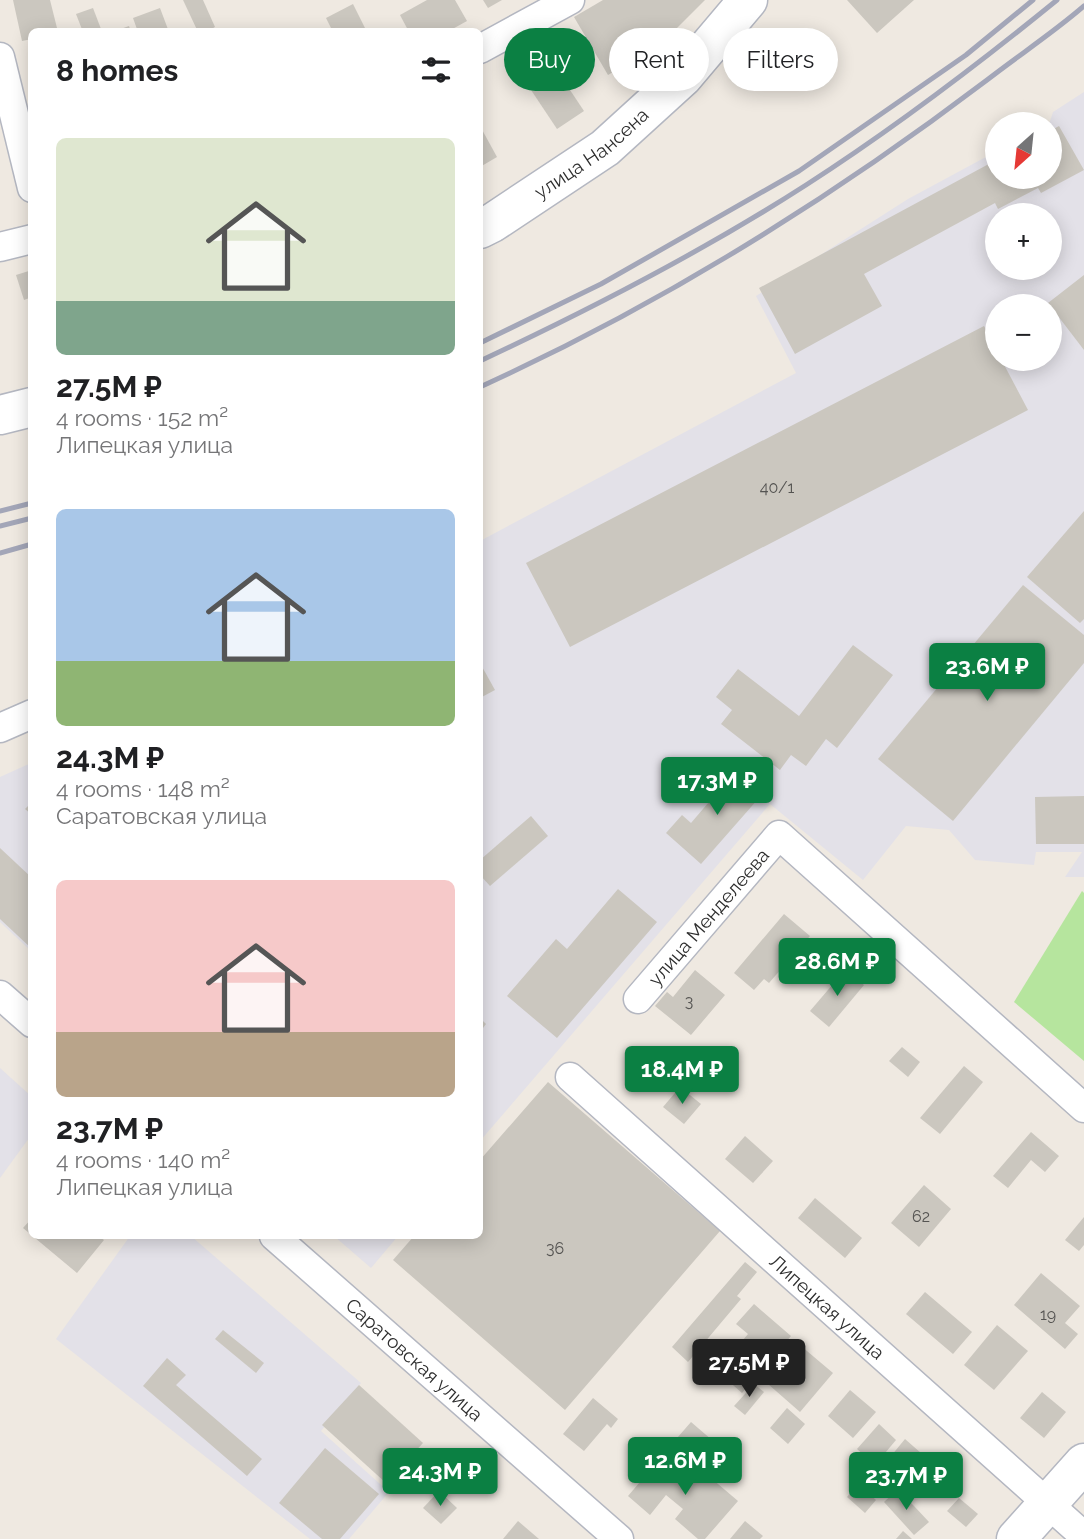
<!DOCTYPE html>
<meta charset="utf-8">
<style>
body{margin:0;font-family:Raleway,sans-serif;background:#f2f2f2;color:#202124;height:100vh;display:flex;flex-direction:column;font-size:26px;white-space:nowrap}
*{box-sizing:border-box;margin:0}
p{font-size:23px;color:#757577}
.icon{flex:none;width:38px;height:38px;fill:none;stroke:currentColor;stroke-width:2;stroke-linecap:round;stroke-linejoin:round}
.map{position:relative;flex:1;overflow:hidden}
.sheet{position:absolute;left:28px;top:28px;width:455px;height:1211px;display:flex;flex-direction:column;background:#fff;border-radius:10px;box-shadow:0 4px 18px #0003}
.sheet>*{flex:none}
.guide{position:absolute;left:504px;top:28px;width:474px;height:63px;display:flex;gap:14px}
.needle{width:46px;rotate:207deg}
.fabs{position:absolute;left:985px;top:112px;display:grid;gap:14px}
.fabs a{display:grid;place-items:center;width:77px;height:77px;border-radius:50%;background:#fff;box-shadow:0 4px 18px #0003;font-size:35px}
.price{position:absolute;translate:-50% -60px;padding:0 16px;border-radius:7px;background:#0b8043;color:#fff;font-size:23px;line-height:46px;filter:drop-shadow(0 2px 4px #0008)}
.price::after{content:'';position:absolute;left:50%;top:42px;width:21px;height:16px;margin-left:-10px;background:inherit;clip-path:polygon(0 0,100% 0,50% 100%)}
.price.current{background:#222;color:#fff}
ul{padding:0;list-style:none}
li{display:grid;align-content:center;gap:14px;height:371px;padding:0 28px}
li span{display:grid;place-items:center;height:217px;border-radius:10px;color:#555}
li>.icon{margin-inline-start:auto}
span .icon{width:126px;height:126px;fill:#fffc;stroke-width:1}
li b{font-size:30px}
h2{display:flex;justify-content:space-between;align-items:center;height:84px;padding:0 28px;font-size:30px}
.pill{padding:0 24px;border-radius:32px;background:#fff;box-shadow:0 4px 18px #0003;font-size:24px;line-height:63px}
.pill.current{background:#0b8043;color:#fff}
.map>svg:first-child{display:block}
</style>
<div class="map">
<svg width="1084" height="1539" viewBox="0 0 1084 1539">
<rect width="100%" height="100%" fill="#efe9e1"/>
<g fill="#e3e1e8" fill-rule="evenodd">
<path d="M 1084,92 L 1084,877 L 1065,877 L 1082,852 L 1036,852 L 1034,865 L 975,860 L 949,830 L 906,826 L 863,880 L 770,804 L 480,1141 L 480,541 L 796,373 L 756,296 L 908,199 L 997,151 L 998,177 L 1050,177 L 1049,124 L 1053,112 ZM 998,215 L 1050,215 L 1050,268 L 998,268 ZM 998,306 L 1050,306 L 1050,359 L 998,359 Z"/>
<path d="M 31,763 L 31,951 L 0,922 L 0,777 Z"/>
<path d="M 0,1068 L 31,1096 L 32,1134 L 0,1178 Z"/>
<path d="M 130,1236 L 191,1236 L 361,1383 L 321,1431 L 389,1492 L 349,1539 L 310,1539 L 56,1339 Z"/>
<path d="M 334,1236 L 398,1236 L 371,1268 Z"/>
</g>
<path fill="#b6e59e" d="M 1082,891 L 1084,893 L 1084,1061 L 1014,1002 Z"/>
<g fill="#cbc7bf">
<path d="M 13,0 L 50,0 L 58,32 L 32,32 L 32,39 L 22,41 Z"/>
<path d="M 183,0 L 203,0 L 215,27 L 206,32 L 198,32 Z"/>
<path d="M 427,0 L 455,0 L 467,21 L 447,32 L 409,32 L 400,15 Z"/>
<path d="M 483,0 L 502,0 L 488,8 Z"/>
<path d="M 603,0 L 705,0 L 662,43 L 608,75 L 574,17 Z"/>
<path d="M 847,0 L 914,0 L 877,33 Z"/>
<path d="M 353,4 L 367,32 L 333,32 L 326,18 Z"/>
<path d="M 93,8 L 101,29 L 83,32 L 76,14 Z"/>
<path d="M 160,8 L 169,32 L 138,32 L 133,18 Z"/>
<path d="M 129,26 L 131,32 L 115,32 L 115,31 Z"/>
<path d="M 558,72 L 584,111 L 557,129 L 531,90 Z"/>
<path d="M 480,126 L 497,157 L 480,167 Z"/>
<path d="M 1059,126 L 1084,170 L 1041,193 L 1038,188 L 998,209 L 995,203 L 864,274 L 882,306 L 795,354 L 759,288 L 998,159 L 998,177 L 1050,177 L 1050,131 Z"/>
<path d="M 32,270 L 32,297 L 24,300 L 16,275 Z"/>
<path d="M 1084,275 L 1084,350 L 1048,303 Z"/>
<path d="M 984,326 L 998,351 L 998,359 L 1001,359 L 1028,410 L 570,647 L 526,563 Z"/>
<path d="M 1084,511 L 1084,619 L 1080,623 L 1027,577 Z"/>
<path d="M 1023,585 L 1084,635 L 1084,663 L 953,821 L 878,759 Z"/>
<path d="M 853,645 L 893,675 L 837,748 L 826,739 L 806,766 L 791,755 L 780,770 L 721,724 L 732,710 L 716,697 L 738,669 L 799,716 Z"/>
<path d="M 480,663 L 495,690 L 480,698 Z"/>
<path d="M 738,768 L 765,791 L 701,864 L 666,833 L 682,815 L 691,823 Z"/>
<path d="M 1084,796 L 1084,844 L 1036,844 L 1035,797 Z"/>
<path d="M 32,802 L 32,815 L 25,809 Z"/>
<path d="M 531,816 L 548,836 L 490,886 L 480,875 L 480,860 Z"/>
<path d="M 0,848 L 32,878 L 32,949 L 0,919 Z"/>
<path d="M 618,889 L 657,922 L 557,1038 L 507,996 L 556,939 L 567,949 Z"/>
<path d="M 784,914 L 810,936 L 769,983 L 764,979 L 754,990 L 734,973 Z"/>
<path d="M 695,970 L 725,995 L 691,1035 L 655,1006 L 667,992 L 673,997 Z"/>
<path d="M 845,970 L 864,985 L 829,1027 L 810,1011 Z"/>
<path d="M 480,1018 L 486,1024 L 480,1032 Z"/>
<path d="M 902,1047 L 920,1062 L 908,1077 L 889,1061 Z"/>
<path d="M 964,1066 L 983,1082 L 940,1134 L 920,1118 Z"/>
<path d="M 548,1082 L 720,1231 L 565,1410 L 393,1260 L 414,1236 L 480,1236 L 480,1160 Z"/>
<path d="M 680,1087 L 701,1104 L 684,1124 L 663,1107 Z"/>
<path d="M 1031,1132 L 1059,1156 L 1045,1172 L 1031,1160 L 1008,1188 L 993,1176 Z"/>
<path d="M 745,1136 L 773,1161 L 753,1183 L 725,1159 Z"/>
<path d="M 924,1185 L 951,1209 L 919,1247 L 891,1223 Z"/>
<path d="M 815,1198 L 862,1238 L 845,1258 L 798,1218 Z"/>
<path d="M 1084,1217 L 1084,1245 L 1079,1251 L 1065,1240 Z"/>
<path d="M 32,1218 L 32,1236 L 98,1236 L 104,1240 L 77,1273 L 23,1228 Z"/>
<path d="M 745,1262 L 757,1272 L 737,1296 L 741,1299 L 688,1362 L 672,1347 Z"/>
<path d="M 1041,1273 L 1080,1306 L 1065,1323 L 1078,1334 L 1065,1349 L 1014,1305 Z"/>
<path d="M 925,1292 L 972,1332 L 953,1354 L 906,1314 Z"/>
<path d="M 754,1304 L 791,1336 L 742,1393 L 717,1371 L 748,1334 L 736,1324 Z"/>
<path d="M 997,1325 L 1028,1351 L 994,1390 L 964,1365 Z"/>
<path d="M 223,1330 L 264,1363 L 256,1373 L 215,1339 Z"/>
<path d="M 801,1346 L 833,1373 L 800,1412 L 768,1384 Z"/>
<path d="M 167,1358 L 186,1375 L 176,1385 L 262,1459 L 247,1476 L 143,1386 Z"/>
<path d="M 754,1384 L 764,1392 L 745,1415 L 734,1406 Z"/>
<path d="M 359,1385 L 423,1443 L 386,1483 L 322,1425 Z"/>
<path d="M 850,1390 L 876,1412 L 853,1438 L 828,1416 Z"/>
<path d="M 1042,1392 L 1066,1412 L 1044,1438 L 1020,1418 Z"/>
<path d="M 593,1398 L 618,1419 L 611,1428 L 607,1424 L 584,1451 L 563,1434 Z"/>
<path d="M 787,1408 L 805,1424 L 788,1444 L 770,1428 Z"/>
<path d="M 691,1422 L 712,1440 L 700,1454 L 694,1449 L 687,1458 L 671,1445 Z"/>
<path d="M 879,1424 L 896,1440 L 875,1465 L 857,1449 Z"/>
<path d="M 905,1439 L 938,1468 L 915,1495 L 882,1467 Z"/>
<path d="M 325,1448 L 379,1494 L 340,1539 L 322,1539 L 279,1503 Z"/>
<path d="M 663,1455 L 690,1477 L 698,1467 L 738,1501 L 705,1539 L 698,1539 L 675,1519 L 683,1509 L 666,1495 L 650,1515 L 628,1496 Z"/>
<path d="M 858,1484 L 876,1500 L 865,1513 L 847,1497 Z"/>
<path d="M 898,1489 L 929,1522 L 914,1535 L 884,1502 Z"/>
<path d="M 439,1491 L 457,1508 L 441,1524 L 423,1508 Z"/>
<path d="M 959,1498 L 978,1514 L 966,1527 L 947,1511 Z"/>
<path d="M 518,1521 L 539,1539 L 503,1539 Z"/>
<path d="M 745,1521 L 763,1536 L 760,1539 L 730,1539 Z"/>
<path d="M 903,1531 L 912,1539 L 896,1539 Z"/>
</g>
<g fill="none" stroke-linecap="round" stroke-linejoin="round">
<defs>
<g id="minor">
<path d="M 480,49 L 570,0"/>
<path d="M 0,57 L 32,188"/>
<path d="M 0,247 L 32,239"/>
<path d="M 0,728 L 32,714"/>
<path d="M 0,995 L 32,1023"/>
<path id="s1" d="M 638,999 L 779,835 L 1084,1108"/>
<path id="s2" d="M 570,1077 L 1084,1536"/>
<path id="s3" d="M 274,1236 L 619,1539"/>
</g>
<g id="secondary">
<path id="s4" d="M 480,229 L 492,223 L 605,148 L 683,77 L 748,0"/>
<path d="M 0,415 L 32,407"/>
<path d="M 1016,1539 L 1084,1463"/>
</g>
</defs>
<use href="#minor" stroke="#b4b7c1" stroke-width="31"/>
<use href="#secondary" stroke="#b4b7c1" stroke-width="41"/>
<use href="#minor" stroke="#fff" stroke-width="28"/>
<use href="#secondary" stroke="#fff" stroke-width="38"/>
<g stroke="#a3a6b8" stroke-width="5">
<path d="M 480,343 L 601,284 L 799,171 L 966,55 L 1033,0"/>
<path d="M 480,361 C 591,309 702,252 806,185 C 893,129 976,66 1057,0"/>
<path d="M 480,387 C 660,305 829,200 987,80 C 1019,55 1053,33 1084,6"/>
<path d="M 0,511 L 32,503"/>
<path d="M 0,526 L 32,518"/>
<path d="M 0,553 L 32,544"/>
</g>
</g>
<g text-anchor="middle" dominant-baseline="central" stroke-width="6" stroke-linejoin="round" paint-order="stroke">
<g font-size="16" fill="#555452">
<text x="777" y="487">40/1</text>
<text x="689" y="1001">3</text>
<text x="921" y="1216">62</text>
<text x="555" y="1248">36</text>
<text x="1048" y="1314">19</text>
</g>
<g font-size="19" fill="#2e2e2e" stroke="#fff">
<text stroke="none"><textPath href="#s4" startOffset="135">улица Нансена</textPath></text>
<text stroke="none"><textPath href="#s1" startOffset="108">улица Менделеева</textPath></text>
<text stroke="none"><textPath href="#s2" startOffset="345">Липецкая улица</textPath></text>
<text stroke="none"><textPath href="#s3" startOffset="187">Саратовская улица</textPath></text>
</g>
</g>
</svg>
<div class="fabs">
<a><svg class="needle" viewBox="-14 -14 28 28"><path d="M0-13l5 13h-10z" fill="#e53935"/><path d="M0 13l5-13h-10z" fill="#757577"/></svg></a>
<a>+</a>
<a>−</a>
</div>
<b class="price" style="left:987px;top:703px">23.6M ₽</b>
<b class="price" style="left:717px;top:817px">17.3M ₽</b>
<b class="price" style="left:837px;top:998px">28.6M ₽</b>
<b class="price" style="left:682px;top:1106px">18.4M ₽</b>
<b class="price current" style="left:749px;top:1399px">27.5M ₽</b>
<b class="price" style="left:685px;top:1497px">12.6M ₽</b>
<b class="price" style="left:440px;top:1508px">24.3M ₽</b>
<b class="price" style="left:906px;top:1512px">23.7M ₽</b>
<div class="guide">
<a class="pill current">Buy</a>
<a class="pill">Rent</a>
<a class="pill">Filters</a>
</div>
<section class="sheet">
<h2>8 homes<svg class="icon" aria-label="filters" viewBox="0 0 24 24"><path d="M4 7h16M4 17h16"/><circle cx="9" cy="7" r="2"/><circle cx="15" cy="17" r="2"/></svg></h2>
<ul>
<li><span style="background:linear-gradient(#dfe7d0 75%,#7fa58c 0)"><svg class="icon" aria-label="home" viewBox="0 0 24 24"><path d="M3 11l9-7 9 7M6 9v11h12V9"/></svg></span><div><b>27.5M ₽</b><p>4 rooms · 152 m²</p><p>Липецкая улица</p></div></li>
<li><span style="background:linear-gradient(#a9c7e8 70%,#8fb573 0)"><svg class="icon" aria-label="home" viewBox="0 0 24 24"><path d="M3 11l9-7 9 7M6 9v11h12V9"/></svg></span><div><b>24.3M ₽</b><p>4 rooms · 148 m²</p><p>Саратовская улица</p></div></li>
<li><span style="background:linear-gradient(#f6c9c9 70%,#b9a48a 0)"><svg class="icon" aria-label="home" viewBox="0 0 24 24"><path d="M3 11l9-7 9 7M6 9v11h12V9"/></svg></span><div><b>23.7M ₽</b><p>4 rooms · 140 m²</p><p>Липецкая улица</p></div></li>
</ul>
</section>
</div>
